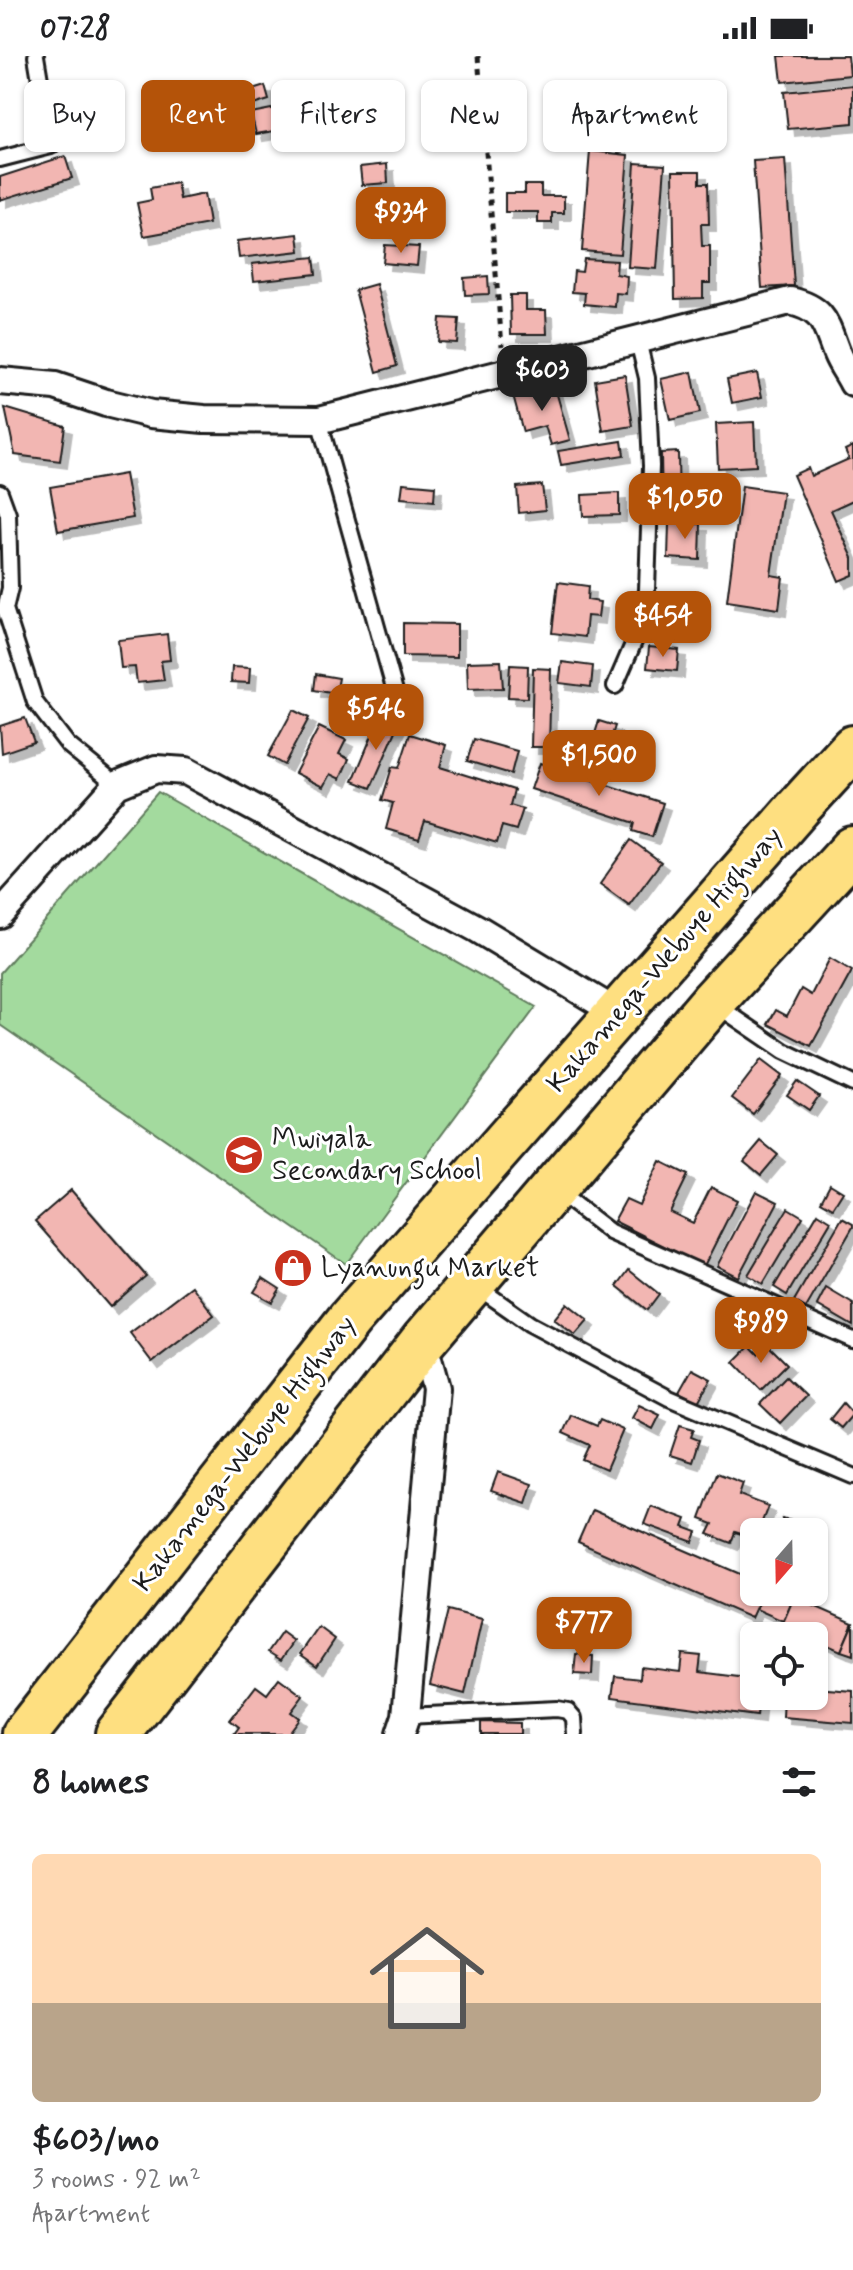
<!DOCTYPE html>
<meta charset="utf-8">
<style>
body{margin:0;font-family:Mynerve,sans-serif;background:#f6f6f6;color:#202124;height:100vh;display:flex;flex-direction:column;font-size:30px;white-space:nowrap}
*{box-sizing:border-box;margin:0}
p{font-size:26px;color:#757577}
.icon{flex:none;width:44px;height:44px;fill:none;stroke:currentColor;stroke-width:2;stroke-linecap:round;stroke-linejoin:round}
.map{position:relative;height:1678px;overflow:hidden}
.details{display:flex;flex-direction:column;background:#fff;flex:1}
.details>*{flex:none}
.top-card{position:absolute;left:24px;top:24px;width:806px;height:72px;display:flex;gap:16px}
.needle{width:52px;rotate:200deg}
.controls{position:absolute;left:740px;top:1462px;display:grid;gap:16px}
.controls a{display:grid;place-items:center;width:88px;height:88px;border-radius:12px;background:#fff;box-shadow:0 2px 6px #0004;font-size:40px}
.price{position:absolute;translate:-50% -68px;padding:0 18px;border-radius:16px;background:#b45309;color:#fff;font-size:26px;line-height:52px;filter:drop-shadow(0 2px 4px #0008)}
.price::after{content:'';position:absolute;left:50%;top:48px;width:24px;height:18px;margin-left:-12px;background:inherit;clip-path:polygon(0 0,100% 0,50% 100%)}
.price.active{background:#222;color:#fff}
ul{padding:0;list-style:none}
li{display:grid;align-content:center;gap:16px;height:424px;padding:0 32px}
li span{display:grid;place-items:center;height:248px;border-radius:12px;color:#555}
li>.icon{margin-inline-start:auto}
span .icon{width:144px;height:144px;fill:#fffc;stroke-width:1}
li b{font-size:34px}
h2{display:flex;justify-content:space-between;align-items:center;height:96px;padding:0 32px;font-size:34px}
.pill{padding:0 28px;border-radius:12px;background:#fff;box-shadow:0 2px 6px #0004;font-size:28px;line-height:72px}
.pill.active{background:#b45309;color:#fff}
.status{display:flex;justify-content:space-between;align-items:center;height:56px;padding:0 40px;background:#fff;direction:ltr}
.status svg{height:22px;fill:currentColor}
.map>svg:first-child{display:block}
</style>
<div class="status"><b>07:28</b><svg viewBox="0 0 49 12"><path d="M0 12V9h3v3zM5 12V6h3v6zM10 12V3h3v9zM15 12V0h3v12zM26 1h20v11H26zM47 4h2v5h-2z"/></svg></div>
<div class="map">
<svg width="853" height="1678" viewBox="0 0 853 1678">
<defs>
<filter id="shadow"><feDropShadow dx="7" dy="7" stdDeviation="0" flood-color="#0004"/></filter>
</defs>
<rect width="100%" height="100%" fill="#fff"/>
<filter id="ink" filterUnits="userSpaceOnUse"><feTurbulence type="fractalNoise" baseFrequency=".0125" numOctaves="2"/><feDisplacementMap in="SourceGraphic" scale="16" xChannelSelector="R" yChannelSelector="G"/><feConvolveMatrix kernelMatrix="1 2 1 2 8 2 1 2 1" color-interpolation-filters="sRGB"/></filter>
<g filter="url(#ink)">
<path fill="#a3da9e" stroke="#607b5d" stroke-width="2" d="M 158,736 L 536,951 L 346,1208 L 0,969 L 0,917 Z"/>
<g fill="#f2b6b2" stroke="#1c1c1c" stroke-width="2" filter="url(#shadow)">
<path d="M 779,0 L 848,0 L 850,19 L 782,26 Z"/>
<path d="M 853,29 L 853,67 L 788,73 L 784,36 Z"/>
<path d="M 265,30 L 269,44 L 250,50 L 246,36 Z"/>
<path d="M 287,50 L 292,72 L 256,78 L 251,57 Z"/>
<path d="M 215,52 L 219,68 L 197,74 L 193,58 Z"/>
<path d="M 590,95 L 628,99 L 620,198 L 582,195 Z"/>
<path d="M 65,100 L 72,122 L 0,144 L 0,121 Z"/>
<path d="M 785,103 L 794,230 L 762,232 L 753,105 Z"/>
<path d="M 635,107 L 665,109 L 657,213 L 628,211 Z"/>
<path d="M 387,108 L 388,127 L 362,129 L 360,111 Z"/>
<path d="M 673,115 L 700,115 L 700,127 L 708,127 L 709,168 L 701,168 L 702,190 L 710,190 L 710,227 L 703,227 L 703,242 L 675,243 Z"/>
<path d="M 177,127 L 180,143 L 204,138 L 209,168 L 144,180 L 137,147 L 152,144 L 150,132 Z"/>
<path d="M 525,129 L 541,129 L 541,140 L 564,140 L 564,157 L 552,157 L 552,167 L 538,167 L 538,156 L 505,156 L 505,137 L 525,137 Z"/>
<path d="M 298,178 L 300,195 L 239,202 L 237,185 Z"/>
<path d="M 385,189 L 419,191 L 417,210 L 383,207 Z"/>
<path d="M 314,201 L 316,218 L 254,225 L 252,208 Z"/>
<path d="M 584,203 L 617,205 L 616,218 L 627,220 L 626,238 L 616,237 L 615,251 L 584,248 L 585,237 L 572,236 L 574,215 L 582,216 Z"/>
<path d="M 488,220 L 489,238 L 465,239 L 464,222 Z"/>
<path d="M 376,228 L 397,310 L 377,316 L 355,234 Z"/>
<path d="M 510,239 L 526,239 L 526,254 L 546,254 L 547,278 L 511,278 Z"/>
<path d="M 440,262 L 459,263 L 457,287 L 438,286 Z"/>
<path d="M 692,316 L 700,357 L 670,364 L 661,323 Z"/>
<path d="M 757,317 L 762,341 L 732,347 L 727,323 Z"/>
<path d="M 625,319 L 633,370 L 603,375 L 595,324 Z"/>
<path d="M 554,328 L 570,384 L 551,389 L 545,370 L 523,376 L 513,339 Z"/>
<path d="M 5,352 L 65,370 L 60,405 L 15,399 Z"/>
<path d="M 754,366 L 756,410 L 718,412 L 716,368 Z"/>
<path d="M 622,385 L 624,399 L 561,409 L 558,395 Z"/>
<path d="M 853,390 L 853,444 L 831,454 L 853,502 L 853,519 L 839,525 L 793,419 L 808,412 L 811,420 L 849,403 L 845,394 Z"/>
<path d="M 678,396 L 679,459 L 662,459 L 661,397 Z"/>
<path d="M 125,418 L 133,462 L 58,475 L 50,431 Z"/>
<path d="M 403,427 L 435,430 L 434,445 L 401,442 Z"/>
<path d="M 542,429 L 545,454 L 519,457 L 517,431 Z"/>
<path d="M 742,430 L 783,436 L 771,519 L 783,521 L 779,553 L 727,545 Z"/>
<path d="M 619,437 L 619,459 L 583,460 L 582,439 Z"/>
<path d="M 669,467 L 701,468 L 700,504 L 668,502 Z"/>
<path d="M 558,526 L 588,530 L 587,544 L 600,546 L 598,561 L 587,560 L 585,581 L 552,577 Z"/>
<path d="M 403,567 L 457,568 L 457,601 L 403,600 Z"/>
<path d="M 167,578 L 170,604 L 161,605 L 164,624 L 137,627 L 135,611 L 121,612 L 118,584 Z"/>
<path d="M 649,591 L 679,594 L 677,615 L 647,612 Z"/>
<path d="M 501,605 L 503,632 L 468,633 L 467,606 Z"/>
<path d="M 562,606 L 593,610 L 591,631 L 559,627 Z"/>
<path d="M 510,609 L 528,610 L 527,642 L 508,641 Z"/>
<path d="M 232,611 L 250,612 L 249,627 L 231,626 Z"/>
<path d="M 533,612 L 551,613 L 549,691 L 531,691 Z"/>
<path d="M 316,618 L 339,622 L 336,638 L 314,634 Z"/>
<path d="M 293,654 L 309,662 L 284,709 L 268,700 Z"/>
<path d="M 380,660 L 399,668 L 371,732 L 353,725 Z"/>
<path d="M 25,662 L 34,686 L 2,697 L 0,670 Z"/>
<path d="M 599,665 L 615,670 L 607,695 L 591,690 Z"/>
<path d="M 319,671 L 346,684 L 339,698 L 349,703 L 340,723 L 330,718 L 323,731 L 295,717 Z"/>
<path d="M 410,678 L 446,689 L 440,711 L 514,734 L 510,749 L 523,753 L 516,774 L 502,770 L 497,787 L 425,765 L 419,783 L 386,773 L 393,747 L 382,744 L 392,711 L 399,712 Z"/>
<path d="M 474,683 L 517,695 L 511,718 L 467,705 Z"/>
<path d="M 540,707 L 663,747 L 652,781 L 633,775 L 635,767 L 531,733 Z"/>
<path d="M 631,784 L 661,806 L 629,849 L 600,828 Z"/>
<path d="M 830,902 L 852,915 L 811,990 L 768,968 L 776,954 L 787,960 L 801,933 L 811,939 Z"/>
<path d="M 761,1004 L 782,1020 L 753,1058 L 732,1042 Z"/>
<path d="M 797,1025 L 819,1040 L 809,1054 L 787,1039 Z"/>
<path d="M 761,1085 L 778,1099 L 761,1119 L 744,1105 Z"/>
<path d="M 660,1105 L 688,1119 L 670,1156 L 693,1167 L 711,1131 L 737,1144 L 704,1210 L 614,1165 L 626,1143 L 639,1149 Z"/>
<path d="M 830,1128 L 843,1136 L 833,1152 L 821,1145 Z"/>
<path d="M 71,1134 L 146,1220 L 110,1251 L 35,1165 Z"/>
<path d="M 756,1135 L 778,1146 L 738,1221 L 717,1210 Z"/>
<path d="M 788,1152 L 803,1161 L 763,1228 L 748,1219 Z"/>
<path d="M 818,1157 L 831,1165 L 787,1239 L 774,1231 Z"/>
<path d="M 842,1162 L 853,1168 L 853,1171 L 806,1252 L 794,1245 Z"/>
<path d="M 629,1214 L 659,1238 L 647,1254 L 617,1230 Z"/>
<path d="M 263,1222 L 280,1233 L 272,1246 L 254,1236 Z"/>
<path d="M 192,1230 L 214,1259 L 152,1306 L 130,1277 Z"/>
<path d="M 826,1232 L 853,1248 L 853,1270 L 817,1249 Z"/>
<path d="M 567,1247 L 588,1264 L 575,1279 L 554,1263 Z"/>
<path d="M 767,1288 L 787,1308 L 761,1334 L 734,1306 L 750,1290 L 758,1298 Z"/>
<path d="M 692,1313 L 711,1323 L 698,1346 L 679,1336 Z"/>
<path d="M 786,1321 L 806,1340 L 780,1367 L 760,1348 Z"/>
<path d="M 843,1347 L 853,1358 L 841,1372 L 830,1363 Z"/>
<path d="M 639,1349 L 660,1359 L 653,1373 L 632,1362 Z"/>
<path d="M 571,1359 L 597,1370 L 600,1364 L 623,1374 L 606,1414 L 583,1404 L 590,1389 L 563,1377 Z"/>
<path d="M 680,1369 L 694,1373 L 691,1381 L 699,1384 L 692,1406 L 670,1399 Z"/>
<path d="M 498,1416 L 532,1428 L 526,1447 L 491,1435 Z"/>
<path d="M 717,1417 L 743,1427 L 739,1439 L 768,1450 L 758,1476 L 754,1476 L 754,1482 L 735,1476 L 731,1487 L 708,1478 L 713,1468 L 700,1463 Z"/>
<path d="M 651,1450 L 686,1463 L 683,1471 L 697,1476 L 693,1486 L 644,1468 Z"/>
<path d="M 592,1454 L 754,1524 L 754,1536 L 763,1536 L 751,1562 L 578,1486 Z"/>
<path d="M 783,1462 L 810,1472 L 808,1476 L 778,1476 Z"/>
<path d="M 763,1536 L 791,1547 L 783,1565 L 756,1553 Z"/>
<path d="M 794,1541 L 853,1567 L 841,1595 L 814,1583 L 814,1580 L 807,1580 L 782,1569 Z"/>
<path d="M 448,1554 L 482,1563 L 465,1638 L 430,1629 Z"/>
<path d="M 853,1567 L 853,1599 L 841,1595 Z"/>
<path d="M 319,1571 L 335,1583 L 317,1610 L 300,1598 Z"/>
<path d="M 282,1576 L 294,1585 L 281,1604 L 268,1596 Z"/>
<path d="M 576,1598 L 593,1600 L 592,1619 L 574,1618 Z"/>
<path d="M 682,1598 L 701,1600 L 699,1616 L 754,1623 L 754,1640 L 759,1640 L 757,1660 L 612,1641 L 615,1620 L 640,1623 L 641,1611 L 680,1616 Z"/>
<path d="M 279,1622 L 303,1640 L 291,1656 L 299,1662 L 287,1678 L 234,1678 L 239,1671 L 230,1664 L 256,1630 L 267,1638 Z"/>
<path d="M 814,1632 L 853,1635 L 853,1667 L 783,1661 L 784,1640 L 814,1640 Z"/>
<path d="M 481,1666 L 520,1667 L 520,1678 L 481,1678 Z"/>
</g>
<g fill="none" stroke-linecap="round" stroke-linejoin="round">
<defs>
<g id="service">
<path d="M 0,103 L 51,90 L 36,0"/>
<path d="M 319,364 L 396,639"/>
<path d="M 0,436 L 8,458 L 10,532 L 5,553 L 35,646 L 68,689 L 117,729"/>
<path d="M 615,630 L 640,572 L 647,534 L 651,410 L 647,322 L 638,285"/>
<path d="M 715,948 L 784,995 L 853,1028"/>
<path d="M 558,1136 L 610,1176 L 853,1284"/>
<path d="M 476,1230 L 530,1268 L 669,1342 L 853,1420"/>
<path d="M 406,1660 L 557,1653 L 568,1655 L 574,1662 L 575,1678"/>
</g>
<g id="minor">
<path d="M 0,325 L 55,330 L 106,347 L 151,358 L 204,363 L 319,364 L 790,245 C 825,253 825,268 837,298 C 841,308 848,317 853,327"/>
<path d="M 0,859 L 117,729 L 156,713 L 186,715 L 478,873 L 619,958"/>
<path d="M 400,1678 L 406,1660 L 436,1332 L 423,1285"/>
</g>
<g id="trunk">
<path d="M 25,1678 L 350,1263 L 798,752 L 853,692"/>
<path d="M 118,1678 L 423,1285 L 712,946 L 853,793"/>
</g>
</defs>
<use href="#service" stroke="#1c1c1c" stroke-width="20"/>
<use href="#minor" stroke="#1c1c1c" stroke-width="32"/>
<use href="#trunk" stroke="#1c1c1c" stroke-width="50"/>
<path stroke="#1c1c1c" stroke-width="5" stroke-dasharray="6 6" stroke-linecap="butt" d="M 478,0 L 502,290"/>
<use href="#service" stroke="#fff" stroke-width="14"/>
<use href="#minor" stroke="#fff" stroke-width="26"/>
<use href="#trunk" stroke="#fedf80" stroke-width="44"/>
</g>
</g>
<defs>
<symbol id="school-disc" viewBox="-11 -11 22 22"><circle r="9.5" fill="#c8321e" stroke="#fff"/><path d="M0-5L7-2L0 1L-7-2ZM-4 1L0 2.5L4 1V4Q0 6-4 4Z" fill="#fff"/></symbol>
<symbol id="shop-disc" viewBox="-11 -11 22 22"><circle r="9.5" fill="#c8321e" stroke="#fff"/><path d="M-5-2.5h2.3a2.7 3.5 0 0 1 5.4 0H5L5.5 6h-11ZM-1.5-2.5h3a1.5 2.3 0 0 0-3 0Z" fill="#fff"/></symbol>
</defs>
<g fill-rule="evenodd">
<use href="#school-disc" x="222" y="1077" width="44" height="44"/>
<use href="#shop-disc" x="271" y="1190" width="44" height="44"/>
</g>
<g text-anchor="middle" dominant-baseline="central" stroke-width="6" stroke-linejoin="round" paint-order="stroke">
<g font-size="28" fill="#1c1c1c" stroke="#fff">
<text transform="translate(665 904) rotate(-49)">Kakamega-Webuye Highway</text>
<text transform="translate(245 1398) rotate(-52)">Kakamega-Webuye Highway</text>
</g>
<g font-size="28" fill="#1c1c1c" stroke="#fff" text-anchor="start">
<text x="272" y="1083">Mwiyala<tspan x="272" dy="32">Secondary School</tspan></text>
<text x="321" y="1212">Lyanungu Market</text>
</g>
</g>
</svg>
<div class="controls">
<a><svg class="needle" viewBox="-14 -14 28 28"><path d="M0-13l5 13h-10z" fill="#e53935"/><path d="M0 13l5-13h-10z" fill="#757577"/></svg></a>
<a><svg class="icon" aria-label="locate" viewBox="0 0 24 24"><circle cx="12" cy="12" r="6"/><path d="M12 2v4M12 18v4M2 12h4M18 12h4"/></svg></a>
</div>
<b class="price" style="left:401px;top:199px">$934</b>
<b class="price active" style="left:542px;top:357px">$603</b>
<b class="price" style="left:685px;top:485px">$1,050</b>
<b class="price" style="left:663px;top:603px">$454</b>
<b class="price" style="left:376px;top:696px">$546</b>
<b class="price" style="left:599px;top:742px">$1,500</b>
<b class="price" style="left:761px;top:1309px">$989</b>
<b class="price" style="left:584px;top:1609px">$777</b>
<div class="top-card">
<a class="pill">Buy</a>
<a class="pill active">Rent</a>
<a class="pill">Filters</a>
<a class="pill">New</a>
<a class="pill">Apartment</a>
</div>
</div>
<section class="details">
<h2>8 homes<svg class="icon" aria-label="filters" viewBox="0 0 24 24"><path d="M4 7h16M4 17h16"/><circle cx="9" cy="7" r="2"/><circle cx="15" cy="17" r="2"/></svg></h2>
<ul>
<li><span style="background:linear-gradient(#ffd9b3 60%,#b9a48a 0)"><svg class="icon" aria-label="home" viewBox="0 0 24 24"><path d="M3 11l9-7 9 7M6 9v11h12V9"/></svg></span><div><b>$603/mo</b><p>3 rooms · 92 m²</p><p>Apartment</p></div></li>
</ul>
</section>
